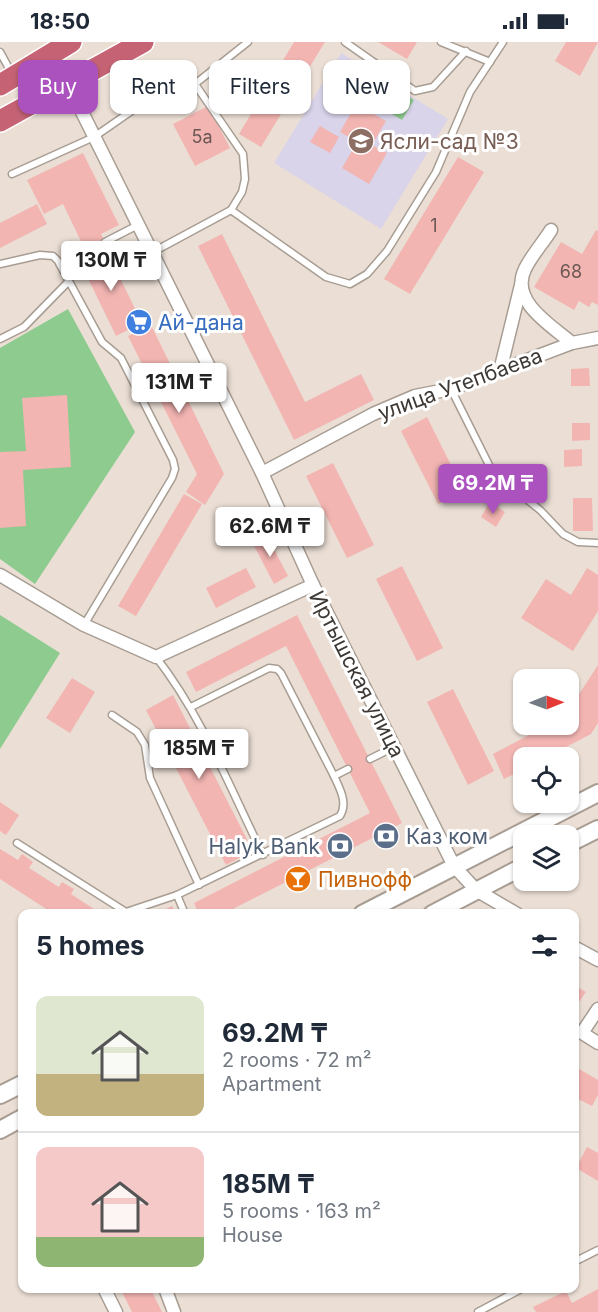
<!DOCTYPE html>
<meta charset="utf-8">
<style>
body{margin:0;font-family:Inter,sans-serif;background:#f2f2f3;color:#1f2937;height:100vh;display:flex;flex-direction:column;font-size:22px;white-space:nowrap}
*{box-sizing:border-box;margin:0}
p{font-size:20px;color:#747a83}
.icon{flex:none;width:33px;height:33px;fill:none;stroke:currentColor;stroke-width:2;stroke-linecap:round;stroke-linejoin:round}
.map{position:relative;flex:1;overflow:hidden}
.drawer{position:absolute;left:18px;top:867px;width:561px;height:384px;display:flex;flex-direction:column;background:#fff;border-radius:12px;box-shadow:0 2px 4px #0004}
.drawer>*{flex:none}
.banner{position:absolute;left:18px;top:18px;width:562px;height:54px;display:flex;gap:12px}
.needle{width:39px;rotate:89deg}
.tools{position:absolute;left:513px;top:627px;display:grid;gap:12px}
.tools a{display:grid;place-items:center;width:66px;height:66px;border-radius:12px;background:#fff;box-shadow:0 2px 4px #0004;font-size:30px}
.price{position:absolute;translate:-50% -51px;padding:0 14px;border-radius:6px;background:#fff;color:#222;font-size:20px;line-height:39px;filter:drop-shadow(0 2px 3px #0008)}
.price::after{content:'';position:absolute;left:50%;top:36px;width:18px;height:14px;margin-left:-9px;background:inherit;clip-path:polygon(0 0,100% 0,50% 100%)}
.price.active{background:#ab52be;color:#fff}
ul{padding:0;list-style:none}
li{display:flex;align-items:center;gap:18px;height:150px;padding:0 18px}
li+li{border-top:2px solid #e0e1e3}
li span{display:grid;place-items:center;flex:none;width:168px;height:120px;border-radius:12px;color:#555}
li>.icon{margin-inline-start:auto}
span .icon{width:72px;height:72px;fill:#fffc;stroke-width:1}
li b{font-size:26px}
h2{display:flex;justify-content:space-between;align-items:center;height:72px;padding:0 18px;font-size:26px}
.pill{padding:0 21px;border-radius:12px;background:#fff;box-shadow:0 2px 4px #0004;font-size:21px;line-height:54px}
.pill.active{background:#ab52be;color:#fff}
.status{display:flex;justify-content:space-between;align-items:center;height:42px;padding:0 30px;background:#fff;direction:ltr}
.status svg{height:16px;fill:currentColor}
.map>svg:first-child{display:block}
</style>
<div class="status"><b>18:50</b><svg viewBox="0 0 49 12"><path d="M0 12V9h3v3zM5 12V6h3v6zM10 12V3h3v9zM15 12V0h3v12zM26 1h20v11H26zM47 4h2v5h-2z"/></svg></div>
<div class="map">
<svg width="598" height="1270" viewBox="0 0 598 1270">
<rect width="100%" height="100%" fill="#ebdfd5"/>
<path fill="#d9d4ea" d="M 341,11 L 448,77 L 381,187 L 274,121 Z"/>
<g fill="#8dcb8f">
<path d="M 360,26 L 414,58 L 402,78 L 348,46 Z"/>
<path d="M 68,267 L 135,390 L 35,542 L 0,517 L 0,306 Z"/>
<path d="M 0,573 L 60,611 L 0,707 Z"/>
</g>
<g fill="#f2b5b2">
<path d="M 294,0 L 325,0 L 261,105 L 239,92 Z"/>
<path d="M 378,0 L 417,0 L 407,17 Z"/>
<path d="M 566,0 L 598,0 L 580,34 L 555,19 Z"/>
<path d="M 356,62 L 386,79 L 372,103 L 387,111 L 369,142 L 342,126 L 357,100 L 340,90 Z"/>
<path d="M 208,64 L 230,106 L 195,124 L 173,82 Z"/>
<path d="M 320,84 L 339,95 L 330,111 L 310,100 Z"/>
<path d="M 83,111 L 119,183 L 101,192 L 107,204 L 88,214 L 63,162 L 44,172 L 27,138 Z"/>
<path d="M 458,115 L 484,130 L 410,252 L 384,237 Z"/>
<path d="M 37,162 L 47,182 L 0,206 L 0,181 Z"/>
<path d="M 596,188 L 598,189 L 598,263 L 592,260 L 589,265 L 579,259 L 574,268 L 534,245 L 561,200 L 582,212 Z"/>
<path d="M 222,192 L 305,360 L 361,332 L 374,358 L 294,398 L 198,204 Z"/>
<path d="M 106,207 L 142,281 L 116,294 L 80,220 Z"/>
<path d="M 151,283 L 224,432 L 205,463 L 186,450 L 197,432 L 128,294 Z"/>
<path d="M 589,326 L 590,344 L 571,344 L 571,327 Z"/>
<path d="M 67,353 L 71,425 L 23,428 L 26,484 L 0,486 L 0,410 L 26,409 L 22,356 Z"/>
<path d="M 427,375 L 464,449 L 438,462 L 401,389 Z"/>
<path d="M 572,381 L 590,381 L 590,398 L 572,399 Z"/>
<path d="M 582,407 L 582,424 L 564,425 L 564,408 Z"/>
<path d="M 333,421 L 374,503 L 347,516 L 306,434 Z"/>
<path d="M 184,452 L 202,462 L 136,574 L 118,564 Z"/>
<path d="M 573,456 L 592,456 L 593,489 L 573,489 Z"/>
<path d="M 490,460 L 505,470 L 496,485 L 481,475 Z"/>
<path d="M 265,490 L 288,534 L 274,542 L 251,498 Z"/>
<path d="M 402,524 L 443,606 L 417,619 L 376,537 Z"/>
<path d="M 246,526 L 256,545 L 216,566 L 206,546 Z"/>
<path d="M 587,526 L 598,533 L 598,569 L 573,609 L 521,576 L 546,537 L 571,553 Z"/>
<path d="M 297,573 L 402,781 L 223,872 L 199,872 L 194,861 L 370,771 L 286,604 L 196,650 L 186,630 Z"/>
<path d="M 598,623 L 598,681 L 591,692 L 545,716 L 524,716 L 524,727 L 504,737 L 493,712 L 550,682 L 568,682 L 568,669 Z"/>
<path d="M 72,636 L 95,650 L 70,691 L 46,676 Z"/>
<path d="M 453,647 L 494,729 L 468,743 L 427,660 Z"/>
<path d="M 173,653 L 253,809 L 226,823 L 146,668 Z"/>
<path d="M 0,760 L 19,773 L 6,793 L 0,789 Z"/>
<path d="M 0,807 L 18,818 L 22,812 L 33,820 L 29,826 L 59,845 L 62,840 L 74,847 L 71,852 L 100,871 L 103,866 L 112,872 L 54,872 L 0,837 Z"/>
<path d="M 172,864 L 176,872 L 156,872 Z"/>
<path d="M 574,943 L 586,950 L 574,967 Z"/>
<path d="M 574,1024 L 598,1038 L 598,1053 L 592,1064 L 574,1055 Z"/>
<path d="M 587,1105 L 598,1111 L 598,1139 L 576,1126 Z"/>
<path d="M 120,1246 L 150,1246 L 162,1270 L 132,1270 Z"/>
<path d="M 598,1247 L 598,1270 L 536,1270 L 533,1265 L 566,1249 L 572,1261 Z"/>
</g>
<g fill="none" stroke-linecap="round" stroke-linejoin="round">
<defs>
<g id="lane">
<path d="M 345,0 L 415,49 L 433,45 L 466,9"/>
<path d="M 441,0 L 490,20"/>
<path d="M 0,10 L 12,32"/>
<path d="M 195,42 L 248,0"/>
<path d="M 12,132 L 94,95 L 143,61 L 180,46 L 195,42 L 243,112 L 245,137 L 242,150 L 231,168 L 153,210"/>
<path d="M 231,168 L 326,235 L 350,242 L 367,232 L 387,209 L 436,130 L 470,50 L 503,0"/>
<path d="M 105,200 L 138,183"/>
<path d="M 0,222 L 40,213 L 53,214 L 58,219 L 102,300 L 121,316 L 173,418 L 175,427 L 172,436 L 84,583"/>
<path d="M 60,223 L 86,210"/>
<path d="M 0,297 L 24,285 L 69,239"/>
<path d="M 451,347 L 493,431 L 503,442 L 519,451 L 540,468 L 563,492 L 578,500 L 598,501"/>
<path d="M 156,615 C 202,674 230,746 263,813"/>
<path d="M 191,665 L 269,626 L 277,627 L 281,631 L 334,734"/>
<path d="M 112,673 L 137,690 L 145,703 L 150,736 L 199,843"/>
<path d="M 370,717 L 394,705"/>
<path d="M 17,801 L 126,870 L 177,853 L 340,774 C 348,761 340,747 334,734 L 348,727"/>
<path d="M 177,853 L 185,872"/>
<path d="M 574,1220 L 598,1208"/>
<path d="M 478,1270 L 523,1246"/>
</g>
<g id="street">
<path d="M 51,13 L 80,66 L 262,431 L 313,543 L 454,824 L 476,848 L 517,872"/>
<path d="M 551,188 C 543,201 531,214 525,227 C 509,259 552,284 572,301"/>
<path d="M 500,329 L 521,243"/>
<path d="M 262,431 L 373,372 L 415,354 L 451,347 L 572,301 L 598,296"/>
<path d="M 0,533 L 84,583 L 156,615 L 313,543"/>
<path d="M 574,905 L 598,918"/>
<path d="M 598,967 L 582,991 L 598,1001"/>
<path d="M 104,1246 L 116,1270"/>
<path d="M 165,1246 L 174,1270"/>
</g>
<g id="secondary">
<path d="M 568,802 L 598,787"/>
<path d="M 362,872 L 598,751"/>
<path d="M 432,872 L 524,824"/>
<path d="M 0,1053 L 22,1042"/>
<path d="M 0,1088 L 22,1076"/>
</g>
<g id="highway">
<path d="M 0,43 L 71,0"/>
<path d="M 0,79 L 143,0"/>
</g>
</defs>
<use href="#lane" stroke="#a89d93" stroke-width="9"/>
<use href="#street" stroke="#a89d93" stroke-width="15"/>
<use href="#secondary" stroke="#a89d93" stroke-width="20"/>
<use href="#highway" stroke="#fff" stroke-width="24"/>
<use href="#lane" stroke="#fff" stroke-width="6"/>
<use href="#street" stroke="#fff" stroke-width="12"/>
<use href="#secondary" stroke="#fff" stroke-width="16"/>
<use href="#highway" stroke="#c56375" stroke-width="21"/>
</g>
<defs>
<symbol id="school-disc" viewBox="-11 -11 22 22"><circle r="9.5" fill="#8d6e63" stroke="#fff"/><path d="M0-5L7-2L0 1L-7-2ZM-4 1L0 2.5L4 1V4Q0 6-4 4Z" fill="#fff"/></symbol>
<symbol id="supermarket-disc" viewBox="-11 -11 22 22"><circle r="9.5" fill="#3f7fe0" stroke="#fff"/><path d="M-6-5.5h2.5l.6 2H6L4.5 2H-2.5L-4.4-4H-6ZM-1.5 3.2a1.3 1.3 0 1 0 .1 0ZM3 3.2a1.3 1.3 0 1 0 .1 0Z" fill="#fff"/></symbol>
<symbol id="bank-disc" viewBox="-11 -11 22 22"><circle r="9.5" fill="#5c6f8a" stroke="#fff"/><path d="M-6-4H6V4H-6ZM0-2.3a2.3 2.3 0 1 0 0 4.6a2.3 2.3 0 1 0 0-4.6Z" fill="#fff"/></symbol>
<symbol id="bar-disc" viewBox="-11 -11 22 22"><circle r="9.5" fill="#e8710a" stroke="#fff"/><path d="M-6-5H6L.8 .8V4.5H3.5V6h-7V4.5H-.8V.8Z" fill="#fff"/></symbol>
</defs>
<g fill-rule="evenodd">
<use href="#school-disc" x="346" y="84" width="30" height="30"/>
<use href="#supermarket-disc" x="124" y="265" width="30" height="30"/>
<use href="#bank-disc" x="371" y="779" width="30" height="30"/>
<use href="#bank-disc" x="325" y="789" width="30" height="30"/>
<use href="#bar-disc" x="283" y="822" width="30" height="30"/>
</g>
<g text-anchor="middle" dominant-baseline="central" stroke-width="6" stroke-linejoin="round" paint-order="stroke">
<g font-size="18" fill="#6b5854">
<text x="202" y="94">5а</text>
<text x="434" y="183">1</text>
<text x="571" y="229">68</text>
</g>
<g font-size="21" fill="#785e54" stroke="#fff" text-anchor="start">
<text x="380" y="99">Ясли-сад №3</text>
</g>
<g font-size="21" fill="#366cbe" stroke="#fff" text-anchor="start">
<text x="158" y="280">Ай-дана</text>
</g>
<g font-size="21" fill="#3e3935" stroke="#fff">
<text transform="translate(460 342) rotate(-20)">улица Утепбаева</text>
<text transform="translate(357 632) rotate(63)">Иртышская улица</text>
</g>
<g font-size="21" fill="#4e5e75" stroke="#fff" text-anchor="start">
<text x="406" y="794">Каз ком</text>
<text x="320" y="804" text-anchor="end">Halyk Bank</text>
</g>
<g font-size="21" fill="#c56008" stroke="#fff" text-anchor="start">
<text x="318" y="837">Пивнофф</text>
</g>
</g>
</svg>
<div class="tools">
<a><svg class="needle" viewBox="-14 -14 28 28"><path d="M0-13l5 13h-10z" fill="#e53935"/><path d="M0 13l5-13h-10z" fill="#747a83"/></svg></a>
<a><svg class="icon" aria-label="locate" viewBox="0 0 24 24"><circle cx="12" cy="12" r="6"/><path d="M12 2v4M12 18v4M2 12h4M18 12h4"/></svg></a>
<a><svg class="icon" aria-label="layers" viewBox="0 0 24 24"><path d="M12 4l9 5-9 5-9-5zM3 14l9 5 9-5"/></svg></a>
</div>
<b class="price" style="left:111px;top:250px">130M ₸</b>
<b class="price" style="left:179px;top:372px">131M ₸</b>
<b class="price active" style="left:493px;top:473px">69.2M ₸</b>
<b class="price" style="left:270px;top:516px">62.6M ₸</b>
<b class="price" style="left:199px;top:738px">185M ₸</b>
<div class="banner">
<a class="pill active">Buy</a>
<a class="pill">Rent</a>
<a class="pill">Filters</a>
<a class="pill">New</a>
</div>
<section class="drawer">
<h2>5 homes<svg class="icon" aria-label="filters" viewBox="0 0 24 24"><path d="M4 7h16M4 17h16"/><circle cx="9" cy="7" r="2"/><circle cx="15" cy="17" r="2"/></svg></h2>
<ul>
<li><span style="background:linear-gradient(#dfe7d0 65%,#c2b280 0)"><svg class="icon" aria-label="home" viewBox="0 0 24 24"><path d="M3 11l9-7 9 7M6 9v11h12V9"/></svg></span><div><b>69.2M ₸</b><p>2 rooms · 72 m²</p><p>Apartment</p></div></li>
<li><span style="background:linear-gradient(#f6c9c9 75%,#8fb573 0)"><svg class="icon" aria-label="home" viewBox="0 0 24 24"><path d="M3 11l9-7 9 7M6 9v11h12V9"/></svg></span><div><b>185M ₸</b><p>5 rooms · 163 m²</p><p>House</p></div></li>
</ul>
</section>
</div>
